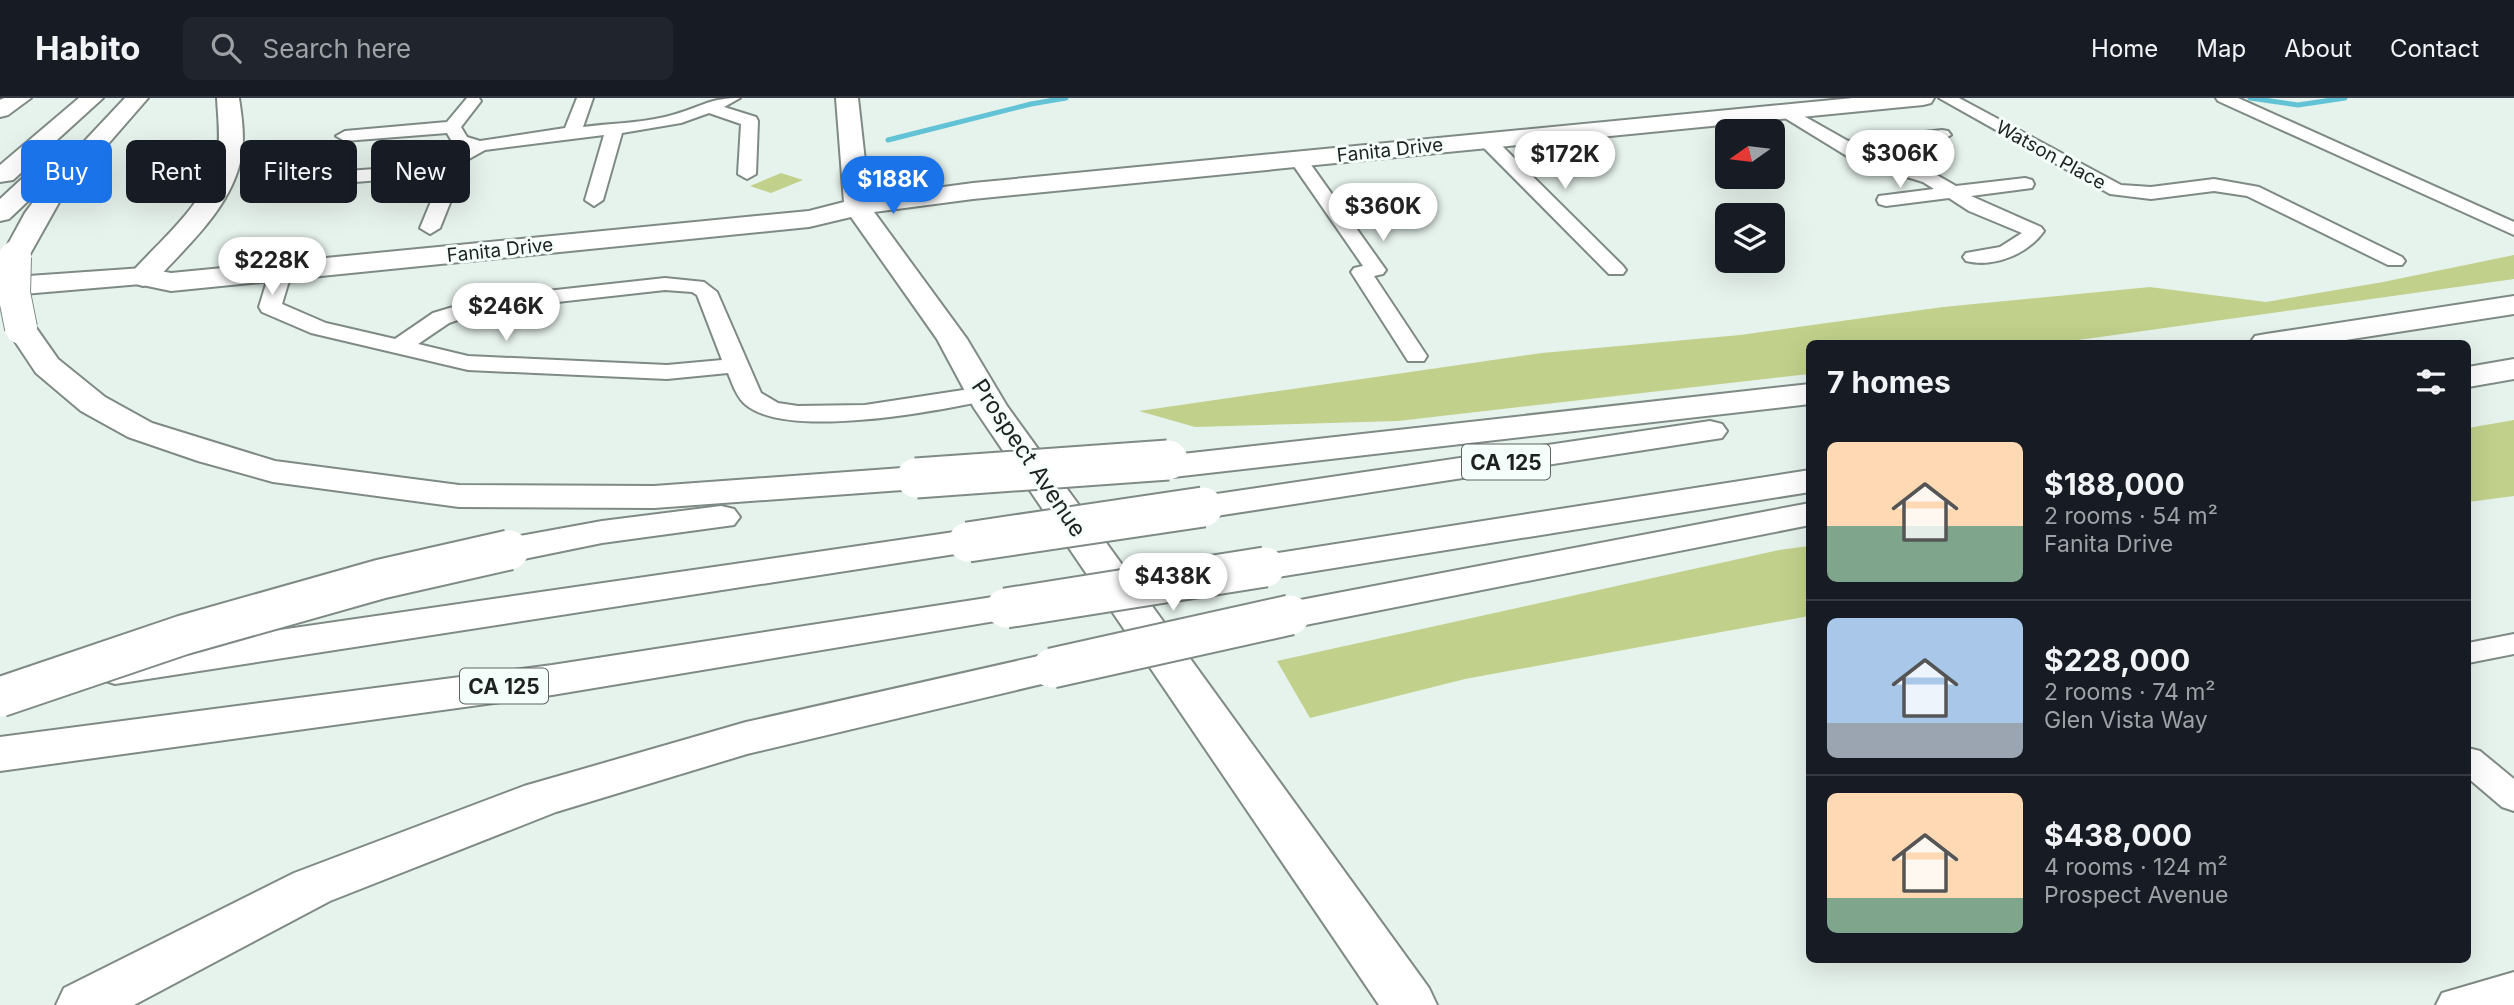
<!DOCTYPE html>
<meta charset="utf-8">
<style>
body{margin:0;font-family:Inter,sans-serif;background:#20242c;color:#f1f3f6;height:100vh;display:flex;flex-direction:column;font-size:26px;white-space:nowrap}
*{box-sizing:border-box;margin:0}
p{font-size:23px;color:#9ea1a6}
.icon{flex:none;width:38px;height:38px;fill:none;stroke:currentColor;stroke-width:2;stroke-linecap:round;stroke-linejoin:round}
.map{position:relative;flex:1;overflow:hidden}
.details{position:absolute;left:1806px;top:242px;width:665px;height:623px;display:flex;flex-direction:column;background:#171b24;border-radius:10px;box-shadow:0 7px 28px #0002}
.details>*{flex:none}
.banner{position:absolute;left:21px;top:42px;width:665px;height:63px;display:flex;gap:14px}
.needle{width:46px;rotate:256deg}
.controls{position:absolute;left:1715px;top:21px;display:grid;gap:14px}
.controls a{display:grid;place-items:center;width:70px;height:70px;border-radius:10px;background:#171b24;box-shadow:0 7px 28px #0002;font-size:35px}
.price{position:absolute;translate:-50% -60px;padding:0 16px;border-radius:24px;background:#fff;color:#222;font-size:23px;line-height:46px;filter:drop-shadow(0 2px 4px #0008)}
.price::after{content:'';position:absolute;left:50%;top:42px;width:21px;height:16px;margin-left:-10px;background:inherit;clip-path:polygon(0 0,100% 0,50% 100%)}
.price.current{background:#1a73e8;color:#fff}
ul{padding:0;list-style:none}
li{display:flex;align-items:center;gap:21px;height:175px;padding:0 21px}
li+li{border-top:2px solid #363941}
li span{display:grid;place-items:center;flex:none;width:196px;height:140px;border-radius:10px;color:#555}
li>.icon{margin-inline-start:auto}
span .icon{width:84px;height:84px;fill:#fffc;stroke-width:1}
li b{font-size:30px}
h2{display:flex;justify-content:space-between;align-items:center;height:84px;padding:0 21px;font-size:30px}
.pill{padding:0 24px;border-radius:10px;background:#171b24;box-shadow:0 7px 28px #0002;font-size:24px;line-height:63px}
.pill.current{background:#1a73e8;color:#fff}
header{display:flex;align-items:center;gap:42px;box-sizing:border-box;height:98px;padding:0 35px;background:#171b24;border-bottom:2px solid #363941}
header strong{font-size:33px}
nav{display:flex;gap:38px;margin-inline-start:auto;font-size:24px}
.search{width:490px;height:63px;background:#20242c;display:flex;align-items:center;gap:18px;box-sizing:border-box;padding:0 24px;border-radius:10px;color:#9ea1a6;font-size:26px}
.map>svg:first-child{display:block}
</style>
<header>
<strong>Habito</strong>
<div class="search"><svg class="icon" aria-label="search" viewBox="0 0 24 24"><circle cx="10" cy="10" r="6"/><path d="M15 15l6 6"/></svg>Search here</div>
<nav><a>Home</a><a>Map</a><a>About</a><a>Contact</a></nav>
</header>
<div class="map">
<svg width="2514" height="907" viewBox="0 0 2514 907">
<rect width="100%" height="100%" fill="#e6f2ec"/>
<g fill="#c1d18b">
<path d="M 781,75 L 803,82 L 771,95 L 750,88 Z"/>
<path d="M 2514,157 L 2514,181 L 2057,245 L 1810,245 L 1809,276 L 1398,323 L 1195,329 L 1139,313 L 1542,255 L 1740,237 L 1943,209 L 2150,189 L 2266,204 L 2383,184 Z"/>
<path d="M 2514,322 L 2514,398 L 2468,404 L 2468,330 Z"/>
<path d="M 1809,448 L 1809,518 L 1465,581 L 1310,620 L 1277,563 L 1779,452 Z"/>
</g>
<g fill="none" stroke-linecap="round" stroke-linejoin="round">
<g stroke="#61c3d5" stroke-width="5">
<path d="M 2250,0 L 2298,7 L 2345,0"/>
<path d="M 888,42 L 1031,6 L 1066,0"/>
</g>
<defs>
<g id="street">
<path d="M 467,0 L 479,0 L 481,3 L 461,29 L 467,39 L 480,43 L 565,30 L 577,0 L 593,0 L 583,29 C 614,25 647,25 676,16 C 703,8 710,0 740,0 L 724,9 L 756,19 L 758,23 L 756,76 L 747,81 L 738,76 L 741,26 L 709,15 L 681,25 L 622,35 L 603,102 L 594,108 L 585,102 L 604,37 L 485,52 L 467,62 L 440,130 L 430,136 L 420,130 L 442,77 L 318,87 L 309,81 L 318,75 L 447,66 L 453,55 L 464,49 L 454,47 L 447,35 L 345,43 L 336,38 L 345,33 L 447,24 Z"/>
<path d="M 1939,0 L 1959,0 L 2121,87 L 2151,89 L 2214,81 L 2259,89 L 2402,159 L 2405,163 L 2402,167 L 2388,167 L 2247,98 L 2214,93 L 2151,101 L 2110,96 Z"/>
<path d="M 2216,0 L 2238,0 L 2514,124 L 2514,137 L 2218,3 Z"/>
<path d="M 1786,8 L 1848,43 L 1942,32 L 1948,33 L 1951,37 L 1942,42 L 1862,52 L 1935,76 L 1956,88 L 2025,80 L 2032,82 L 2034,86 L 2032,90 L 1971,98 L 2041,129 L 2044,133 C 2028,156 1994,170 1966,163 L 1963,159 L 1966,155 L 2000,149 L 2022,135 L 1969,113 L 1949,100 L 1886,108 L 1879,106 L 1877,102 L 1879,98 L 1934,91 L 1923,84 L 1855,63 L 1780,17 L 1778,13 L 1780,9 Z"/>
<path d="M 1486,37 L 1492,38 L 1623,168 L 1626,172 L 1623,176 L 1609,176 L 1480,46 L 1477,42 Z"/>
<path d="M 1298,56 L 1304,57 L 1386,172 L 1383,176 L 1374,178 L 1427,258 L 1424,263 L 1408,263 L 1351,174 L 1354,170 L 1363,168 L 1289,61 Z"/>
<path d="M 287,166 L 294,168 L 297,172 L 288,186 L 282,206 L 326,225 L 395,241 L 433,215 L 483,200 L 665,180 L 704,184 L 717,194 L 761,295 L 778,305 L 798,308 L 865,307 L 983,289 L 991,291 L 995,296 L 991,301 L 983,303 C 932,314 788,341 746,307 C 737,300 732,285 728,275 L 667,281 L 468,272 L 311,235 L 262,214 L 259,209 L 266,186 L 280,168 ZM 665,192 L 692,194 L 697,197 L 722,262 L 667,267 L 468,258 L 418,246 L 449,225 L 486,212 Z"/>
<path d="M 2514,536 L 2514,556 L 2468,565 L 2468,545 Z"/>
<path d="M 2468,650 L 2480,653 L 2514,681 L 2514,713 L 2502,709 L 2468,680 Z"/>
<path d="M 2514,874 L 2514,907 L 2436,907 L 2442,895 Z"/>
</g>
<path id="secondary" d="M 836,0 L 858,0 L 869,99 L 973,85 L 1853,0 L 1934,0 L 1931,5 L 1923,7 L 973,101 L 874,114 L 967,241 L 1007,308 L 1429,890 L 1437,907 L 1379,907 L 974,310 L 937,241 L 851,119 L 809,129 L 171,193 L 133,185 L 129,179 L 133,173 L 143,170 L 171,175 L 809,113 L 844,104 Z"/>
<path id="primary" d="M 143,170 L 153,173 L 157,179 L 153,185 L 0,198 L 0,180 Z"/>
<g id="highway">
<path d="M 4,0 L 31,0 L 8,17 L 0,19 L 0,2 Z"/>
<path d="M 79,0 L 103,0 L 13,82 L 0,84 L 0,67 Z"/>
<path d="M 125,0 L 148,0 L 62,99 L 25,165 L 15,167 L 5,165 L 1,159 L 25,115 L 48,84 L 9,121 L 0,123 L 0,101 L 41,63 L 50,61 L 59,63 L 62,67 Z"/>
<path d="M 217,0 L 239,0 C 242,20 245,41 241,60 C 231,110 186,149 153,185 L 143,188 L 133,185 L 129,179 L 133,173 C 164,139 205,106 217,60 C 221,41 218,20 217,0 Z"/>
<path d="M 2514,198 L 2514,216 L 2326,245 L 2250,245 L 2255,238 L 2266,236 Z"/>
<path d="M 21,221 L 32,224 L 58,261 L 105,299 L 152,325 L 275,363 L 459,387 L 654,388 L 916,369 L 929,372 L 934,380 L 929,388 L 916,391 L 654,410 L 459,409 L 273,384 L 198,363 L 128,339 L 81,313 L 36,275 L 6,230 L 10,224 Z"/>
<path d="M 2514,261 L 2514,281 L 2468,289 L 2468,269 Z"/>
<path d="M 1810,286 L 1810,306 L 1173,379 L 1160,376 L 1155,368 L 1160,360 L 1173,357 Z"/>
<path d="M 1710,323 L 1722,326 L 1727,333 L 1722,340 L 1203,420 L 1190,417 L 1185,409 L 1190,401 L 1203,398 Z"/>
<path d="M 1810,372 L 1810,394 L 1265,481 L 1251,478 L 1245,469 L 1251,460 L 1265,457 Z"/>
<path d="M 1810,405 L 1810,427 L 1290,530 L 1276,526 L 1270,517 L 1276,508 L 1290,504 Z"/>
<path d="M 721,408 L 734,411 L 740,419 L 734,427 L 602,445 L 509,464 L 495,460 L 490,452 L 495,444 L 509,440 L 602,423 Z"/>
<path d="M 968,432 L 981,436 L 987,444 L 981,452 L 115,586 L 100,581 L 94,571 L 100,561 L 115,556 Z"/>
<path d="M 1006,497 L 1020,501 L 1026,510 L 1020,519 L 552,597 L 0,673 L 0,639 L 552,567 Z"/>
<path d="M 1052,555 L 1067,560 L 1073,570 L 1067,580 L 747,656 L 556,714 L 330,803 L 134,907 L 56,907 L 64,890 L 294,775 L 524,688 L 746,624 Z"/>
</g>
</defs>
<use href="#street" stroke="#7f8a84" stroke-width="4"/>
<use href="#secondary" stroke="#7f8a84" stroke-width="4"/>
<use href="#primary" stroke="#7f8a84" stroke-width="4"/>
<use href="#highway" stroke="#7f8a84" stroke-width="4"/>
<use href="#street" fill="#fff" fill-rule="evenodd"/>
<use href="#secondary" fill="#fff" fill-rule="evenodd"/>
<use href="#primary" fill="#fff" fill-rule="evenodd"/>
<use href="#highway" fill="#fff" fill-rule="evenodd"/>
<defs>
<path id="highway-bridge-far1" d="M 15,159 L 14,195 L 21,230"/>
<g id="highway-bridge">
<path d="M 916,380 L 1168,362"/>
<path d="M 968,444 L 1203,409"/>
<path d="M 1006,510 L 1265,469"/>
<path d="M 1052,570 L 1290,517"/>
<path d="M 0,599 L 183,537 L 381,481 L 509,452"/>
</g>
</defs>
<use href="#highway-bridge-far1" stroke="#7f8a84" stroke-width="34" stroke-linecap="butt"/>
<use href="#highway-bridge" stroke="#7f8a84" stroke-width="43" stroke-linecap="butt"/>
<use href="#highway-bridge-far1" stroke="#fff" stroke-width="32"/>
<use href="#highway-bridge" stroke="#fff" stroke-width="39"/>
</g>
<g text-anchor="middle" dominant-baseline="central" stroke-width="6" stroke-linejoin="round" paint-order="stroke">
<g font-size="19" fill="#1d211f" stroke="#f5fefa">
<text transform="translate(1390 52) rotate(-6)">Fanita Drive</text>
<text transform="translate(2051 57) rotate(29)">Watson Place</text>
<text transform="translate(500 152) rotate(-6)">Fanita Drive</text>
</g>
<g fill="#f5fefa" stroke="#5e6361" stroke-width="2">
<rect x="1462" y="346.5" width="88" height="35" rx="5"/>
<rect x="460" y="570.5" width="88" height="35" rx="5"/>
</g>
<g font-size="21" font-weight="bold" fill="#1d211f">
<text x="1506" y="364">CA 125</text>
<text x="504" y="588">CA 125</text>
</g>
<g font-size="23" fill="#1d211f" stroke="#f5fefa">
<text transform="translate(1029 360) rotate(56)">Prospect Avenue</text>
</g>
</g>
</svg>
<div class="controls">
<a><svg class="needle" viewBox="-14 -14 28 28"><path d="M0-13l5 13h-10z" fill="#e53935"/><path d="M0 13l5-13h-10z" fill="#9ea1a6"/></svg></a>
<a><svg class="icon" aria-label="layers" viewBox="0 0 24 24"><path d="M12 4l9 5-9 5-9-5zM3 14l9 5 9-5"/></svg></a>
</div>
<b class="price" style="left:1900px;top:92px">$306K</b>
<b class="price" style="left:1565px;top:93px">$172K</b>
<b class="price current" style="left:893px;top:118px">$188K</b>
<b class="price" style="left:1383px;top:145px">$360K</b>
<b class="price" style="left:272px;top:199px">$228K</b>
<b class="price" style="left:506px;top:245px">$246K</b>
<b class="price" style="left:1173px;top:515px">$438K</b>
<div class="banner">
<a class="pill current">Buy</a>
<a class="pill">Rent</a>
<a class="pill">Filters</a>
<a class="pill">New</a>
</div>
<section class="details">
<h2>7 homes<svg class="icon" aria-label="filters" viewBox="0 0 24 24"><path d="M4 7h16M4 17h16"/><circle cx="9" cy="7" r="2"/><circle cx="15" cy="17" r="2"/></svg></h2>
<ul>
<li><span style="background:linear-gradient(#ffd9b3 60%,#7fa58c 0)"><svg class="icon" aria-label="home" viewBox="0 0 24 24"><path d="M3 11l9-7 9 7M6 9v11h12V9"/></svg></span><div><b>$188,000</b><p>2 rooms · 54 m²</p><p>Fanita Drive</p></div></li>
<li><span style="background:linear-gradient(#a9c7e8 75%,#9aa5b1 0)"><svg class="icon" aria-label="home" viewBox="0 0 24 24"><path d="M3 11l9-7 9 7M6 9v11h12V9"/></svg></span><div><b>$228,000</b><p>2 rooms · 74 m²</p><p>Glen Vista Way</p></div></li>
<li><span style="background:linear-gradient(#ffd9b3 75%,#7fa58c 0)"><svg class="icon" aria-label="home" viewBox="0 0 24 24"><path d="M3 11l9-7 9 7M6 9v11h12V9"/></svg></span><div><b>$438,000</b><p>4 rooms · 124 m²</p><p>Prospect Avenue</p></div></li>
</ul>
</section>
</div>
